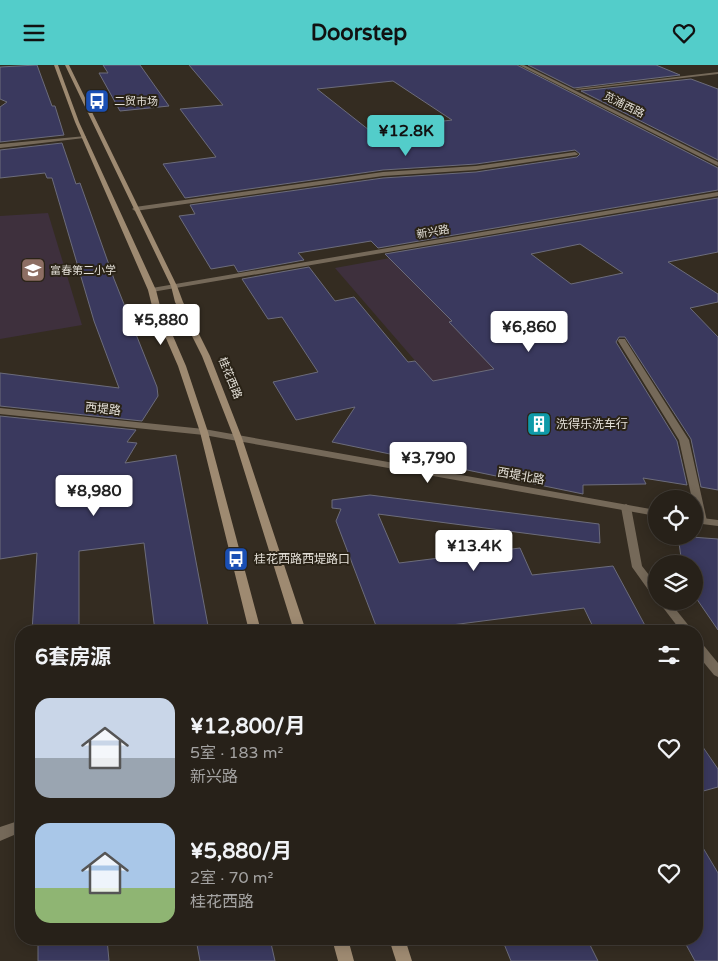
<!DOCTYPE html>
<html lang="zh">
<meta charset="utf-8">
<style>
body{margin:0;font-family:"Varela Round","Noto Sans SC",sans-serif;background:#2f2922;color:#f1f3f6;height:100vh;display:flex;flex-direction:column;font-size:19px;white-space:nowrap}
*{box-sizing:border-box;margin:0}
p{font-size:16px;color:#a4a3a2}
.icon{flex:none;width:28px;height:28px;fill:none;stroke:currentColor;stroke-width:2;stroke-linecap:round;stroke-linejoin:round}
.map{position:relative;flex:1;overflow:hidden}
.sheet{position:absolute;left:15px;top:560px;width:688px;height:320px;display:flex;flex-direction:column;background:#272119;border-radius:20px;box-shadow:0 2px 12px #0003,0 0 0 1px #433e38}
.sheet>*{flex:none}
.tools{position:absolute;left:648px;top:425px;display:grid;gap:10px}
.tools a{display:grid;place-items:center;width:55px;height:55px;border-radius:50%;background:#272119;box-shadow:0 2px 12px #0003,0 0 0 1px #433e38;font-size:25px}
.price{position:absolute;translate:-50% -42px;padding:0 11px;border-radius:5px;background:#fff;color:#222;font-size:16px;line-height:32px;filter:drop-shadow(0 1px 2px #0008)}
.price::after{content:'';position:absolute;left:50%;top:30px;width:15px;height:11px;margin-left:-8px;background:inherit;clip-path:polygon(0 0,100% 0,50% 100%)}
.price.active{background:#53cdca;color:#111}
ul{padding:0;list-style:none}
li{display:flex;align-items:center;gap:15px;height:125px;padding:0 20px}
li span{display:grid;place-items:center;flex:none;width:140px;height:100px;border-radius:15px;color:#555}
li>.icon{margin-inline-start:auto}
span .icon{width:60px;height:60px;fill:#fffc;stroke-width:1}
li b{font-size:21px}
h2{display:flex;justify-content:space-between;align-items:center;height:60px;padding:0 20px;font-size:21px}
header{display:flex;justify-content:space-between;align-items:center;height:65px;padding:0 20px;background:#53cdca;color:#111;font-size:22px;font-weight:700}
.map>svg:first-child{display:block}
</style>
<header><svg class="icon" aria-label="menu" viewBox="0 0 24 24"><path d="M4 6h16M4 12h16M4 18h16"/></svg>Doorstep<svg class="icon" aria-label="heart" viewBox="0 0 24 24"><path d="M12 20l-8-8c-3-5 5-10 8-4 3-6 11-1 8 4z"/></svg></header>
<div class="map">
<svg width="718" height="896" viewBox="0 0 718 896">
<rect width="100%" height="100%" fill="#342c21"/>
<g fill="#3e303d">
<path d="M 48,148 L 82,260 L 0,274 L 0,151 Z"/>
<path d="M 456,181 L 618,324 L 443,328 L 335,203 Z"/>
</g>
<g fill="#3a395e" stroke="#6c6c7b" fill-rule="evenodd">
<path d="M 37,0 L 52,41 L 55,41 L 64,70 L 0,77 L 0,42 L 7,37 L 0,34 L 0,2 Z"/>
<path d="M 103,0 L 140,0 L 169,41 L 120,46 L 99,8 L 108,8 Z"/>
<path d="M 189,0 L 517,0 L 718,103 L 718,125 L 378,183 L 371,176 L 298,188 L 304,195 L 238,207 L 234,200 L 211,204 L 179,151 L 195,149 L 190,140 L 383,113 L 476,107 L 577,92 L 580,89 L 575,85 L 476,99 L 383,105 L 185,133 L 163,99 L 216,92 L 180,44 L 223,40 ZM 393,16 L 452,55 L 369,65 L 317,24 Z"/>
<path d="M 528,0 L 656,0 L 680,10 L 574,23 Z"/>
<path d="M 691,14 L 718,24 L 718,95 L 581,26 Z"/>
<path d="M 62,78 L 76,119 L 80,118 L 114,214 L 157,322 L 158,331 L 142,356 L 0,341 L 0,308 L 119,323 L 94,256 L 52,113 L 47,113 L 45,108 L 0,113 L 0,85 Z"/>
<path d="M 718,133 L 718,187 L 668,197 L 718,229 L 718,237 L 690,243 L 718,272 L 718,425 L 701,422 L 691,374 L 625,272 L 619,272 L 616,277 L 677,376 L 687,420 L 643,413 L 646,419 L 583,420 L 583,429 L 332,377 L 355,342 L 296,355 L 273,317 L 318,307 L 282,252 L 268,254 L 242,214 L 309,202 L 335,236 L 354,232 L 408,297 L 415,296 L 433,316 L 494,304 L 449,257 L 452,256 L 385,189 ZM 580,179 L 623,208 L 571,219 L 531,189 Z"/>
<path d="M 0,351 L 136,365 L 127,377 L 137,378 L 125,398 L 176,390 L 209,566 L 155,566 L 144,478 L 79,486 L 79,566 L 32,566 L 37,488 L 0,494 Z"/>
<path d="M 370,430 L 599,459 L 600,478 L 378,449 L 399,498 L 520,483 L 532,510 L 613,501 L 648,566 L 595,566 L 584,543 L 428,563 L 430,566 L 378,566 L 336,456 L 341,444 L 332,443 L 332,435 Z"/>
<path d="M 678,471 L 718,474 L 718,565 L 694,530 L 694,499 L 682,499 Z"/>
<path d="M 696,672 L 718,704 L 718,722 L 696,728 Z"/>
<path d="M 696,771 L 718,808 L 718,896 L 695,896 L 683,874 L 696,874 Z"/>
<path d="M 38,874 L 107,874 L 109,896 L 38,896 Z"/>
<path d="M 196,874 L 270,874 L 275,896 L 200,896 Z"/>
<path d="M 502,874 L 587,874 L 598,896 L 511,896 Z"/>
</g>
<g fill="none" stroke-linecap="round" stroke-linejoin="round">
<g fill="#756959" fill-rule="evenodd">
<path d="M 718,7 L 718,9 L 577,25 L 575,24 Z"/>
<path d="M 86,71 L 84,73 L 0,83 L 0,79 Z"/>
<path d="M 575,87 L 578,89 L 577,90 L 476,105 L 383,111 L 135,146 L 132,144 L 135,142 L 383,107 L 476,101 Z"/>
<path d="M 718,127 L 718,131 L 152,227 L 148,225 L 152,223 Z"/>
<path d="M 619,274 L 625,274 L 626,276 L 689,375 L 707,456 L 706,458 L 702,459 L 697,456 L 694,434 L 692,434 L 679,375 L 618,276 Z"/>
<path d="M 626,439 L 631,442 L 642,501 L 656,519 L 656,531 L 652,530 L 632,502 L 621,442 Z"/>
<path d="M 658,536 L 669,536 L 693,566 L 681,566 Z"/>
<path d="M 696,575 L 700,576 L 718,598 L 718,612 L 714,610 L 696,588 Z"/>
<path d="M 21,755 L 21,767 L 0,776 L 0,762 Z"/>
</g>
<g fill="#756959" fill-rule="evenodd">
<path d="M 519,0 L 524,0 L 718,97 L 718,101 Z"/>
<path d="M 0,343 L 204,364 L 656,445 L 656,451 L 204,370 L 0,349 Z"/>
<path d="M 694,452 L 718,455 L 718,461 L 694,458 Z"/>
</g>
<g fill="#9e8a71" fill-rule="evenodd">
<path d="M 54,0 L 58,0 L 79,57 L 156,225 L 160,241 L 186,301 L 208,367 L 261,566 L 249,566 L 200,367 L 178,301 L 152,241 L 148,225 L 75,57 Z"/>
<path d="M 65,0 L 69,0 L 177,221 L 183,237 L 210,291 L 242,373 L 306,566 L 294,566 L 234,373 L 202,291 L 175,237 L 171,221 Z"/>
<path d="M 332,874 L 348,874 L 354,896 L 338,896 Z"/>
<path d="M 389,874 L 405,874 L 412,896 L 396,896 Z"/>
</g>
</g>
<defs>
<symbol id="bus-square" viewBox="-11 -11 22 22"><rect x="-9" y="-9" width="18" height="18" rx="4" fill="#1a4fb4" stroke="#2a2317"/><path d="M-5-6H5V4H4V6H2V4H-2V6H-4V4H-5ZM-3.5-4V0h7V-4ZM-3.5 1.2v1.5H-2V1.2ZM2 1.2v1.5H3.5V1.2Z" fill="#fff"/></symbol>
<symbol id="school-square" viewBox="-11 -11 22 22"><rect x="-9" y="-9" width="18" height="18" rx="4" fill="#8d6e63" stroke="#2a2317"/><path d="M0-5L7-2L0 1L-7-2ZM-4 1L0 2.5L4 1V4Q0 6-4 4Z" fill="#fff"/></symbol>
<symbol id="building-square" viewBox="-11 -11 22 22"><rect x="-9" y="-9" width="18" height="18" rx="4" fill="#0f9aa8" stroke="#2a2317"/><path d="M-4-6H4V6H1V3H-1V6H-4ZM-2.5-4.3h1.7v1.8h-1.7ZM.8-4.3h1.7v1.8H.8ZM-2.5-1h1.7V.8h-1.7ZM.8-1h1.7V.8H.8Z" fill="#fff"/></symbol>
</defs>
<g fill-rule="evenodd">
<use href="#bus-square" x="83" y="22" width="28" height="28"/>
<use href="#school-square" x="19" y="191" width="28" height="28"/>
<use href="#building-square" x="525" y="345" width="28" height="28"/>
<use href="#bus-square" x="222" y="480" width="28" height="28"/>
</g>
<g text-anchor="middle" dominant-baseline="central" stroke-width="4" stroke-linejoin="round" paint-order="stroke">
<g font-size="11" fill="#e3dfd7" stroke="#2a2317" text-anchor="start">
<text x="114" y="36">二贸市场</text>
<text x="50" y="205">富春第二小学</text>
</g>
<g font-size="11" fill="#e3dfd7" stroke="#2a2317">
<text transform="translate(624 40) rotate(26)">苋浦西路</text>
<text transform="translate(433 167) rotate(-10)">新兴路</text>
<text transform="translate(230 313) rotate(68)">桂花西路</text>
</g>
<g font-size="12" fill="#e3dfd7" stroke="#2a2317">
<text transform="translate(103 344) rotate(6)">西堤路</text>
<text transform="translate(521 411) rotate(10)">西堤北路</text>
</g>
<g font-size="12" fill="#e3dfd7" stroke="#2a2317" text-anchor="start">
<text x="556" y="359">洗得乐洗车行</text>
<text x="254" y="494">桂花西路西堤路口</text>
</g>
</g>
</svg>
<div class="tools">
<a><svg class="icon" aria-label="locate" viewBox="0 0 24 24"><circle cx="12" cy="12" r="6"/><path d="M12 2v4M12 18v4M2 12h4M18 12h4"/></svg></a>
<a><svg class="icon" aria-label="layers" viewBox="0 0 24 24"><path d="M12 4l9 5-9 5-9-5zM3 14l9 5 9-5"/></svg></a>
</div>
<b class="price active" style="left:406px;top:92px">¥12.8K</b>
<b class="price" style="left:161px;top:281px">¥5,880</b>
<b class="price" style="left:529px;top:288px">¥6,860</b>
<b class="price" style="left:428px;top:419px">¥3,790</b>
<b class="price" style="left:94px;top:452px">¥8,980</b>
<b class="price" style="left:474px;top:507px">¥13.4K</b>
<section class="sheet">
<h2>6套房源<svg class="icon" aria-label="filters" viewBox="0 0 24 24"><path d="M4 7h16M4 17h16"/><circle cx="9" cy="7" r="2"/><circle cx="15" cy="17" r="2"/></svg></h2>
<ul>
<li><span style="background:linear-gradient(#c9d6e8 60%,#9aa5b1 0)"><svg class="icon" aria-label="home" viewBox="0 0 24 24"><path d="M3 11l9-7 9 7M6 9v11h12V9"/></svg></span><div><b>¥12,800/月</b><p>5室 · 183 m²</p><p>新兴路</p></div><svg class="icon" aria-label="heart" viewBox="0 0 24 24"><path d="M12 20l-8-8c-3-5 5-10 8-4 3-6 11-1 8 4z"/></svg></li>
<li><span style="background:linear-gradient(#a9c7e8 65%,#8fb573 0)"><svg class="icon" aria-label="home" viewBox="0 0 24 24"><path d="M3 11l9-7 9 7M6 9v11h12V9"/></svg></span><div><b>¥5,880/月</b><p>2室 · 70 m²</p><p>桂花西路</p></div><svg class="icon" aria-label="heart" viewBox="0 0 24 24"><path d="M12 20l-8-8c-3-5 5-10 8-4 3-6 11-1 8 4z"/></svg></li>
</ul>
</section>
</div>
